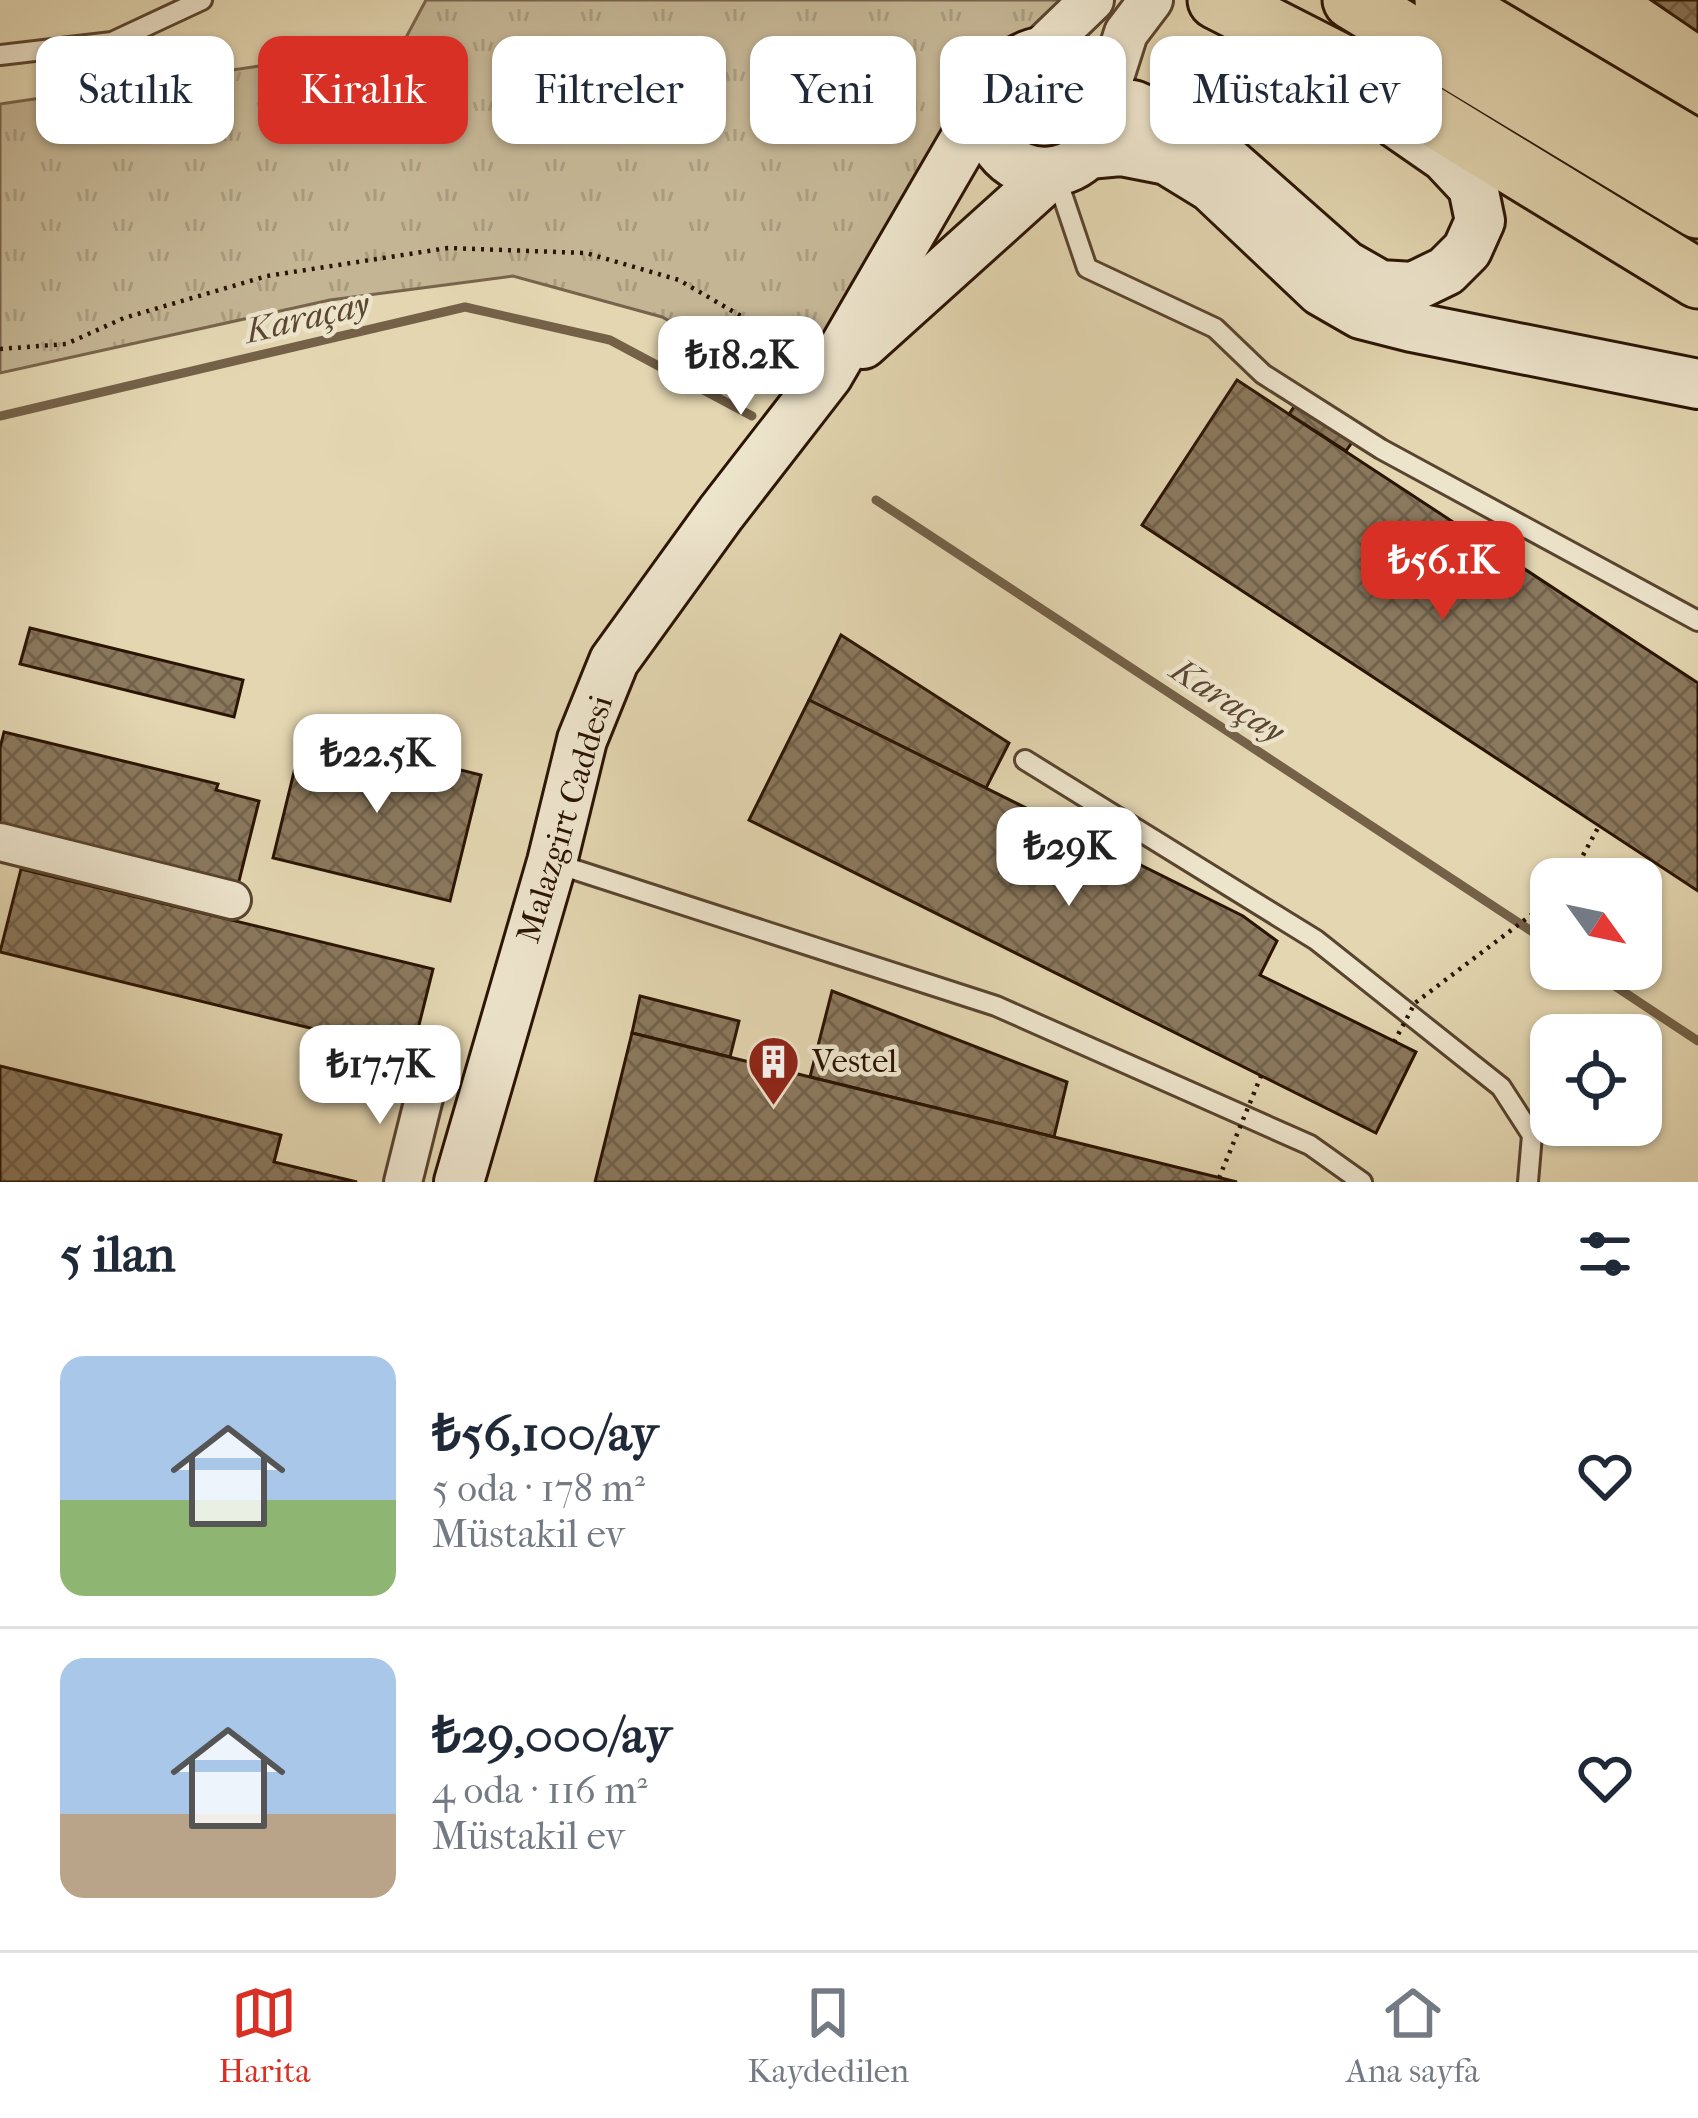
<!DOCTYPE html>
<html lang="tr">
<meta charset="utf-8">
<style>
body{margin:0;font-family:"IM FELL French Canon",serif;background:#f6f6f7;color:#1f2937;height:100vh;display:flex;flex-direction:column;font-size:45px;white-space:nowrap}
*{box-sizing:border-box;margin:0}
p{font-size:39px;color:#747a83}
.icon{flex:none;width:66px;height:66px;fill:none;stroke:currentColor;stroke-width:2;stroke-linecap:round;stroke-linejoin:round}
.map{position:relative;height:1182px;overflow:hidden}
.panel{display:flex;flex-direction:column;background:#fff;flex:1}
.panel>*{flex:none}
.banner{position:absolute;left:36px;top:36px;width:1626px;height:108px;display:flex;gap:24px}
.needle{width:78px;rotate:123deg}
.tools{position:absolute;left:1530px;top:858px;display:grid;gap:24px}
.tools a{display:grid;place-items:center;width:132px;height:132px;border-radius:24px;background:#fff;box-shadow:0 3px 9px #0004;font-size:60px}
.price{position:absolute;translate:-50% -102px;padding:0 27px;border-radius:24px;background:#fff;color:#222;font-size:39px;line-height:78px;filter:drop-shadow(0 3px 6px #0008)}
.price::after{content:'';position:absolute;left:50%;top:72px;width:36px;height:27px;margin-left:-18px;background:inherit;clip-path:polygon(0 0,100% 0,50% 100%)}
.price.selected{background:#d93025;color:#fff}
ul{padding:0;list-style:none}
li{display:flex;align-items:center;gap:36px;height:300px;padding:0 60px}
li+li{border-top:3px solid #e0e1e3}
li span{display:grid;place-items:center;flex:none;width:336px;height:240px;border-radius:24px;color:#555}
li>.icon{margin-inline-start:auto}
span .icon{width:144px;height:144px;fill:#fffc;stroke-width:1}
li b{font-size:51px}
h2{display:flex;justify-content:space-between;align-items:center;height:144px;padding:0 60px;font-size:51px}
.tag{padding:0 42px;border-radius:24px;background:#fff;box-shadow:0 3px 9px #0004;font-size:42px;line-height:108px}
.tag.selected{background:#d93025;color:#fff}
.menu{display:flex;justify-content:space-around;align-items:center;height:168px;border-top:3px solid #e0e1e3;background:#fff;font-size:33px;color:#747a83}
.menu a{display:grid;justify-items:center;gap:6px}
.menu .selected{color:#d93025}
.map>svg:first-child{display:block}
</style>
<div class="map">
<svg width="1698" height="1182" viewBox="0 0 1698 1182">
<defs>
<pattern id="grass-tufts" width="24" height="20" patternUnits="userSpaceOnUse" patternTransform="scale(3)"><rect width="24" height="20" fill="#c4b594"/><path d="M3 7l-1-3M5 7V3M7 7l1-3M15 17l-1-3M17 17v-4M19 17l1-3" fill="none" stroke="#a99b7e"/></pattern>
<pattern id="building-cross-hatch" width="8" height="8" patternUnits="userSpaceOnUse" patternTransform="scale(3)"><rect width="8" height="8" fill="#8b795e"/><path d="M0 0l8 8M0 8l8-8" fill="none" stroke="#72624b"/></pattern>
</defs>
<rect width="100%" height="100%" fill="#e3d6b1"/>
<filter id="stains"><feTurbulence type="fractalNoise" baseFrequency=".00167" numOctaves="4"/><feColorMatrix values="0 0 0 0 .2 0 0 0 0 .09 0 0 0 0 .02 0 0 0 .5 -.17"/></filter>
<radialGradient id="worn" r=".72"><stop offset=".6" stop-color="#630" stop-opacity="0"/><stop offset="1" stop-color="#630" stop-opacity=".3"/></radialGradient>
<path fill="url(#grass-tufts)" stroke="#78644c" stroke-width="3" d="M 426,0 L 1069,0 L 1003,49 L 936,170 L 791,388 L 662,317 L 513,276 L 330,300 L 0,373 L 0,104 L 402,45 Z"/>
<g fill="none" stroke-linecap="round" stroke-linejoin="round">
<g stroke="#746148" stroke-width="9">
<path d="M 0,416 L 465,307 L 610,340 L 752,416"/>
<path d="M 876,500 L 1551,944"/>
<path d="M 1589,969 L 1698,1041"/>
</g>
</g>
<g fill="url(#building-cross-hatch)" stroke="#2b1404" stroke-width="3">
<path d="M 1651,0 L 1698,0 L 1698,32 Z"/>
<path d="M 1237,380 L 1698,683 L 1698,891 L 1142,525 Z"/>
<path d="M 1305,391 L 1362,428 L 1346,451 L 1289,414 Z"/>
<path d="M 30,628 L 243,680 L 234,717 L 20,664 Z"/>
<path d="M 841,635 L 1009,743 L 986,788 L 809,700 Z"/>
<path d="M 809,700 L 1243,916 L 1277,941 L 1260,975 L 1416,1052 L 1376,1133 L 749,820 Z"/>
<path d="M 304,731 L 481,775 L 450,901 L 273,858 Z"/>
<path d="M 4,732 L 218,784 L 216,790 L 259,801 L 238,885 L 0,826 L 0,748 Z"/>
<path d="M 21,869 L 433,969 L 412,1053 L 0,952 Z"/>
<path d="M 832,991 L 1067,1082 L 1054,1137 L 810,1077 Z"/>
<path d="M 640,996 L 739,1021 L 730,1057 L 632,1033 Z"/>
<path d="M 632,1033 L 810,1077 L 1237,1182 L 595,1182 Z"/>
<path d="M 0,1066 L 281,1135 L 274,1162 L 357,1182 L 0,1182 Z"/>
</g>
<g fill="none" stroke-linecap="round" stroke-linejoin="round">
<defs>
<g id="service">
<path d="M 0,55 L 112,42 L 202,0"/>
<path d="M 1056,176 L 1087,268 L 1215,328 L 1263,374 L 1381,449 L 1698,621"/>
<path d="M 1025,760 L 1316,940 L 1501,1087 L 1532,1135 L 1528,1182"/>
<path d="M 554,863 L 996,1006 L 1310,1145 L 1362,1182"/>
</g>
<g id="minor">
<path d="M 0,842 L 232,900"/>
<path d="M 403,1182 L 426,1090"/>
</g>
<g id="tertiary">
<path d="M 1037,53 L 1092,0"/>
<path d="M 1104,102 L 1126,33 L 1151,0"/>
</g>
<g id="secondary">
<path d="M 1104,102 L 1133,105 L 1163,118 L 1217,152 L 1345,265 L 1380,285 L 1413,287 L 1446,271 L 1467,250 L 1480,221 L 1473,187 L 1445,157 L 1396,123"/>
<path d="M 1088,154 L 1121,151 L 1167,160 L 1211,187 L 1321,291 L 1361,314 L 1412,327 L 1698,384"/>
<path d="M 863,344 L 1055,171"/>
<path d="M 459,1182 L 552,862 L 582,740 L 614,661 L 721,513 L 828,375 L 986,103 C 1001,58 1050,32 1088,70 C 1099,82 1104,97 1104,113 C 1102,189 985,197 986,103"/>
</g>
<g id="trunk">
<path d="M 1217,0 L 1366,76 L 1698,279"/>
<path d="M 1352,0 L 1698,209"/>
<path d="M 1444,0 L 1698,151"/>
</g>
</defs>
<use href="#service" stroke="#59442f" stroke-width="24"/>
<use href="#minor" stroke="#59442f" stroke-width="42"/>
<use href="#tertiary" stroke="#59442f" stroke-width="48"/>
<use href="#secondary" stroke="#2b1404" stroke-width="54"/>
<use href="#trunk" stroke="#2b1404" stroke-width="63"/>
<g stroke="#2b1404" stroke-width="4.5" stroke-dasharray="3 6" stroke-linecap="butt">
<path d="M 0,349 L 66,344 L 124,318 L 267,276 L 448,248 L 586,253 L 679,280 L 770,333"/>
<path d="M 1570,879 L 1599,826"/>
</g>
<use href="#service" stroke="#ede4cc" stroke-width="18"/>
<use href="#minor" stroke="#ede4cc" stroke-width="36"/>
<use href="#tertiary" stroke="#ede4cc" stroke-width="42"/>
<use href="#secondary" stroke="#ede4cc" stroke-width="48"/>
<use href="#trunk" stroke="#e3d6b1" stroke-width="57"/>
<g stroke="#2b1404" stroke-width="4.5" stroke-dasharray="3 6" stroke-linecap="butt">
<path d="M 1394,1042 L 1415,1003 L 1551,900"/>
<path d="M 1219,1178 L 1261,1076"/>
</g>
</g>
<defs>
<symbol id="building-pin" viewBox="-11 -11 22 30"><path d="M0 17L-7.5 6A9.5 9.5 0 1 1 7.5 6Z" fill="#8f2418" stroke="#ede4cc"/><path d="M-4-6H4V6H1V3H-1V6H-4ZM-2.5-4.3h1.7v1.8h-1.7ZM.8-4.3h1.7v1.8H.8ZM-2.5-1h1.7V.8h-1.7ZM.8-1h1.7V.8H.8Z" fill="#fff"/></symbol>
</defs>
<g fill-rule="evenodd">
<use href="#building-pin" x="744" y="1032" width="59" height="81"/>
</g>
<g text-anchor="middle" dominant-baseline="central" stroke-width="9" stroke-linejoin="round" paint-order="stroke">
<g font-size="33" fill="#2b1404" stroke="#ede4cc">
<text transform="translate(565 819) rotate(-73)">Malazgirt Caddesi</text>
</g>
<g font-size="33" fill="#2b1404" stroke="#ede4cc" text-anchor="start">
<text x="812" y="1061">Vestel</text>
</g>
<g font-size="36" font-style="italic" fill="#5b4732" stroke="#ede4cc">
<text transform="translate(307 317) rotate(-13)">Karaçay</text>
<text transform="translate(1228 700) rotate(33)">Karaçay</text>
</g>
</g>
<rect width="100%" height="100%" filter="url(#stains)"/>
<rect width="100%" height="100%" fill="url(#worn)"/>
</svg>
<div class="tools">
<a><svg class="needle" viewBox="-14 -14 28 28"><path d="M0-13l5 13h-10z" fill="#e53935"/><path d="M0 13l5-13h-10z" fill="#747a83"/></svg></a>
<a><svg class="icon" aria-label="locate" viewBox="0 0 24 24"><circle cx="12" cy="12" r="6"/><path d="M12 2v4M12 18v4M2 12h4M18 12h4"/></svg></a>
</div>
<b class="price" style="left:741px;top:418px">₺18.2K</b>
<b class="price selected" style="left:1443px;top:623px">₺56.1K</b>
<b class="price" style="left:377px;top:816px">₺22.5K</b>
<b class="price" style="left:1069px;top:909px">₺29K</b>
<b class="price" style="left:380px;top:1127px">₺17.7K</b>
<div class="banner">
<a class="tag">Satılık</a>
<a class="tag selected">Kiralık</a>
<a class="tag">Filtreler</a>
<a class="tag">Yeni</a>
<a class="tag">Daire</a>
<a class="tag">Müstakil ev</a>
</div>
</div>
<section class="panel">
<h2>5 ilan<svg class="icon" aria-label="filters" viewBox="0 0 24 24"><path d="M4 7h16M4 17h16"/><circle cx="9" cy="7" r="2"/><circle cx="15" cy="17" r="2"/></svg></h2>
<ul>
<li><span style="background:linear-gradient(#a9c7e8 60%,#8fb573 0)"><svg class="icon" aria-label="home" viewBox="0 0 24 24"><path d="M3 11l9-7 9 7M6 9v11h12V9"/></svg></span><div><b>₺56,100/ay</b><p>5 oda · 178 m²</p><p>Müstakil ev</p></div><svg class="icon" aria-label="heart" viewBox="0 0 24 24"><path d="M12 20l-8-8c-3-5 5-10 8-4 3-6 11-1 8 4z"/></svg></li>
<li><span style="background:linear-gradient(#a9c7e8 65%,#b9a48a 0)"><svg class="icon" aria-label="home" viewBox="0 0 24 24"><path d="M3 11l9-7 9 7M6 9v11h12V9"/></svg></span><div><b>₺29,000/ay</b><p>4 oda · 116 m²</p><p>Müstakil ev</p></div><svg class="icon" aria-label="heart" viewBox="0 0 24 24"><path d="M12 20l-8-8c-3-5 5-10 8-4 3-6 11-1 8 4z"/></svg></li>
</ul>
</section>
<nav class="menu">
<a class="selected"><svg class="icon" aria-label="map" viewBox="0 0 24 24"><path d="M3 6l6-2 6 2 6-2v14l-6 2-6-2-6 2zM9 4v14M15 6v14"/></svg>Harita</a>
<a><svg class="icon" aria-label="saved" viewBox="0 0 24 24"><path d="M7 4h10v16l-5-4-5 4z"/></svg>Kaydedilen</a>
<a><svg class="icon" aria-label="home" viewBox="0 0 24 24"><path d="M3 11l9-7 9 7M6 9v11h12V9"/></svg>Ana sayfa</a>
</nav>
